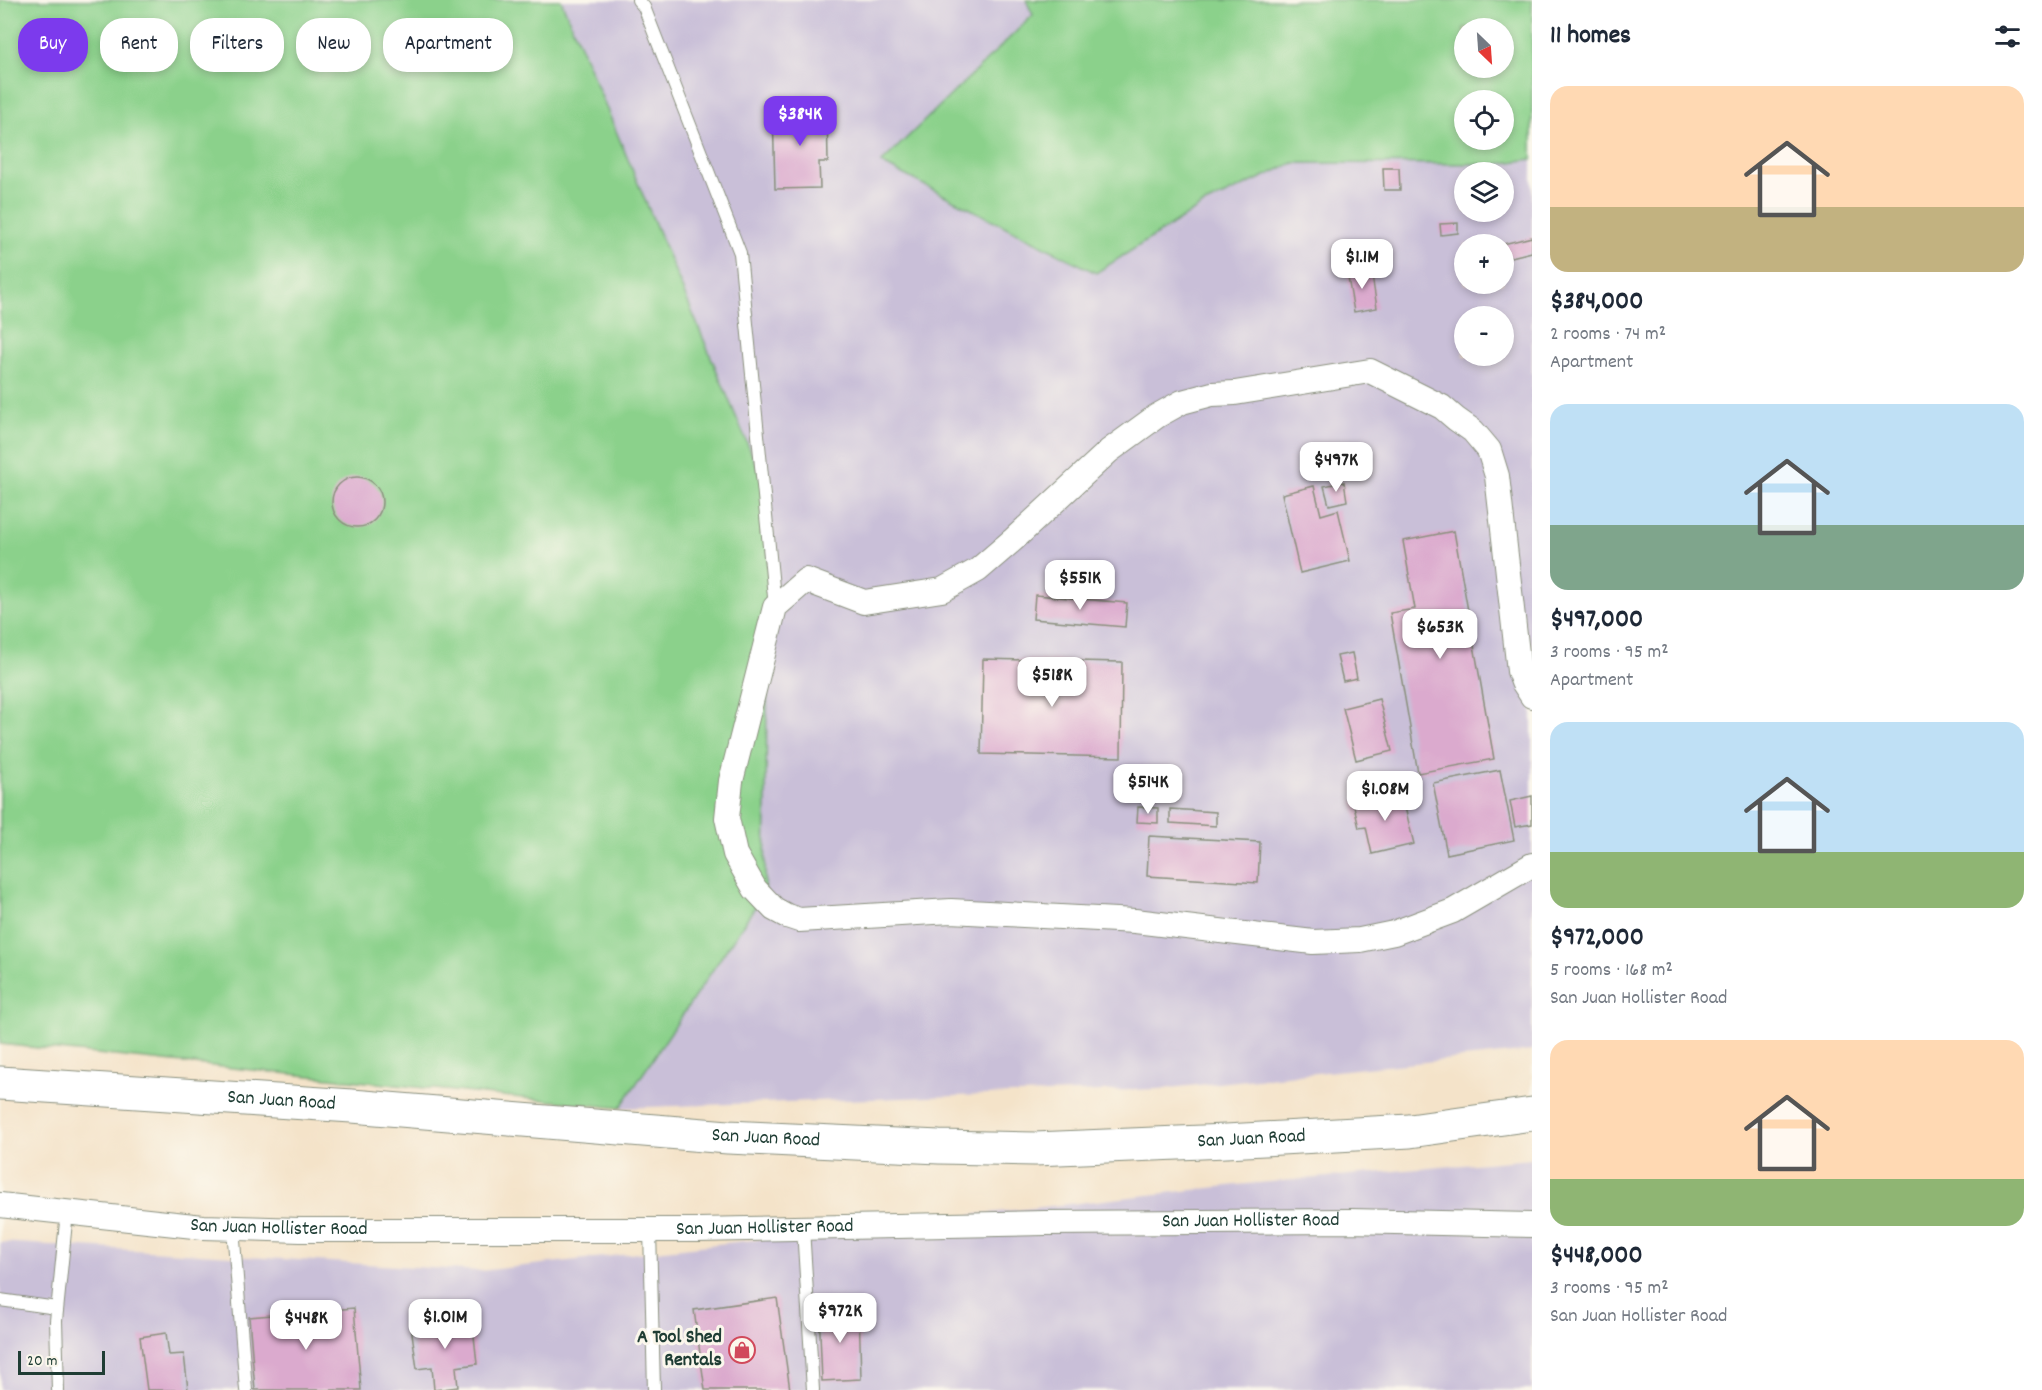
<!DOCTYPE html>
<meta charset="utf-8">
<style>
body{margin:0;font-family:Dekko,sans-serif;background:#f6f6f7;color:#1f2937;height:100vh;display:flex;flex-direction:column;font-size:22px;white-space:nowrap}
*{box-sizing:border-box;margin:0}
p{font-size:20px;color:#747a83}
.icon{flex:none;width:33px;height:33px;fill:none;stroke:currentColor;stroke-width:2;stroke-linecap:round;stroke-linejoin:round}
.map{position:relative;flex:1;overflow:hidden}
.details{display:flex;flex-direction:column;background:#fff;width:510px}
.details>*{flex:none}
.guide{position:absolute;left:18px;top:18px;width:570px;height:54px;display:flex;gap:12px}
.needle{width:39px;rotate:155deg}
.controls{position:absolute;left:1454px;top:18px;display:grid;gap:12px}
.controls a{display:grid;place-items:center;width:60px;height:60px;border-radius:50%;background:#fff;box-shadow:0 3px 9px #0003;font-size:30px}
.scale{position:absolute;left:18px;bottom:15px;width:87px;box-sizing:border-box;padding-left:6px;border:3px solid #1f3d34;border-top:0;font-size:16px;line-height:21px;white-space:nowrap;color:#1f3d34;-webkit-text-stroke:4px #fbf7ec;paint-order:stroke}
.price{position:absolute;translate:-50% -51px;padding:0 14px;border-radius:12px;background:#fff;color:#222;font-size:20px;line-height:39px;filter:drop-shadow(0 2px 3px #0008)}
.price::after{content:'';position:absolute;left:50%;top:36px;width:18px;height:14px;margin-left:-9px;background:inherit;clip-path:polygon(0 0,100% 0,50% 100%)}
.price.on{background:#7c3aed;color:#fff}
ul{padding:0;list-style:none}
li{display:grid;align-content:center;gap:12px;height:318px;padding:0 18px}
li span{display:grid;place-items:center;height:186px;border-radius:18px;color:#555}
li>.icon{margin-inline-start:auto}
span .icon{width:108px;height:108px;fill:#fffc;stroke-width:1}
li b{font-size:26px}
h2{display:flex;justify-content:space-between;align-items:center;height:72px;padding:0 18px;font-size:26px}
.pill{padding:0 21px;border-radius:24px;background:#fff;box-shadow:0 3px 9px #0003;font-size:21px;line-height:54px}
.pill.on{background:#7c3aed;color:#fff}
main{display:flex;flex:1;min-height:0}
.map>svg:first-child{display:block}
</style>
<main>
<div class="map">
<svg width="1532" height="1390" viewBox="0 0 1532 1390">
<rect width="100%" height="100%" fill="#fbf7ec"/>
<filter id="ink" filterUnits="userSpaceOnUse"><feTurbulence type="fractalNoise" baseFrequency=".0167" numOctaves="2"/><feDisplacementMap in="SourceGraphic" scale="12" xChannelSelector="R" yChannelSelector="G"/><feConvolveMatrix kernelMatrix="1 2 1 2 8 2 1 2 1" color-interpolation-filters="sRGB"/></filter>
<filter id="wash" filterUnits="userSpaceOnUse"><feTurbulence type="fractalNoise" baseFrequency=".008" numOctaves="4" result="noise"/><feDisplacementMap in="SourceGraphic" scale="24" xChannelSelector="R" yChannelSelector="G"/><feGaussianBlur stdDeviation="1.35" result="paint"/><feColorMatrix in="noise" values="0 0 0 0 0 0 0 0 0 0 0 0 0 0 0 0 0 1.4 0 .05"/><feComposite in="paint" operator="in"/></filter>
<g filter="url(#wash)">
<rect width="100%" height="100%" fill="#f4e3c9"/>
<g fill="#c9bfd8" fill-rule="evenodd">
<path d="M 561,0 L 1026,0 L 1033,14 L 881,163 L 1203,205 L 1293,163 L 1496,164 L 1532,159 L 1532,1051 L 1159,1089 L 620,1108 L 765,891 L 769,495 ZM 1464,172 L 1503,172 L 1503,212 L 1464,212 ZM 1464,244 L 1503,244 L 1503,284 L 1464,284 ZM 1464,316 L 1503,316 L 1503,356 L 1464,356 Z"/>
<path d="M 1532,1159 L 1532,1390 L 0,1390 L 0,1242 L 480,1271 L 1236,1185 Z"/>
</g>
<g fill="#8bd18b" stroke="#558760" stroke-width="1.5" fill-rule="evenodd">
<path d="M 0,0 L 561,0 L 769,495 L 765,892 L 620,1108 L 0,1044 Z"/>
<path d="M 1026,0 L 1532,0 L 1532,159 L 1496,164 L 1293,163 L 1203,205 L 1096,273 L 881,163 L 1033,15 ZM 1464,28 L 1503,28 L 1503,68 L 1464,68 ZM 1464,100 L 1503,100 L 1503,140 L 1464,140 Z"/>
</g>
<g id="blocks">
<g fill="#dbaace">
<path d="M 827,108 L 828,162 L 819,162 L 820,188 L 775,189 L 773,110 Z"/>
<path d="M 1383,168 L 1399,168 L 1400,190 L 1384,190 Z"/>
<path d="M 1458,223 L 1458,233 L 1441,235 L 1440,224 Z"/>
<path d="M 1532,237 L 1532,252 L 1503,259 L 1503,244 Z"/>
<path d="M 1371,269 L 1377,308 L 1354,312 L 1347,272 Z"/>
<circle cx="357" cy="502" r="25"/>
<path d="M 1344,482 L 1347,501 L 1329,505 L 1324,486 Z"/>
<path d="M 1314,486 L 1321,515 L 1338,510 L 1350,561 L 1300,573 L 1282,494 Z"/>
<path d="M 1454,531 L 1494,759 L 1418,773 L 1390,613 L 1415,609 L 1403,541 Z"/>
<path d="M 1035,595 L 1127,603 L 1125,627 L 1033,619 Z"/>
<path d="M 1352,653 L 1357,678 L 1343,681 L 1337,656 Z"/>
<path d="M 983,659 L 1122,662 L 1121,757 L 981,754 Z"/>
<path d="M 1379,699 L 1392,751 L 1356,760 L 1343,708 Z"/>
<path d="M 1500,770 L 1514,840 L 1447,854 L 1433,783 Z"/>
<path d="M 1401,791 L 1414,844 L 1372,854 L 1366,827 L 1359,828 L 1353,802 Z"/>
<path d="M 1532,796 L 1532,824 L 1515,827 L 1510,801 Z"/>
<path d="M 1138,807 L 1158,808 L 1158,823 L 1137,822 Z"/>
<path d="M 1170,809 L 1216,812 L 1216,826 L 1170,823 Z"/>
<path d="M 1149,836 L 1260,842 L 1258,883 L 1147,876 Z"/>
<path d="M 777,1298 L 790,1390 L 705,1390 L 694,1310 Z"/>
<path d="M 859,1307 L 861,1379 L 822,1381 L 819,1309 Z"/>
<path d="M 354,1308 L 361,1390 L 255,1390 L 249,1317 Z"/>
<path d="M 472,1318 L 477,1364 L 456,1367 L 458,1387 L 434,1390 L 432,1367 L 417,1369 L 411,1326 Z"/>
<path d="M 166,1333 L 169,1355 L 184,1354 L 188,1390 L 147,1390 L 140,1337 Z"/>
</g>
</g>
</g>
<g filter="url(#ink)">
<use href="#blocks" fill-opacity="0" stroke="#8a907e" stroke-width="1.5"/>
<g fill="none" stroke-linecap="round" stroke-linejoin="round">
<defs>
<g id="lane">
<path d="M 638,0 L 644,7 L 740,253 L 775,607"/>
<path d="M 233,1228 L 246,1390"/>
<path d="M 803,1228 L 813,1390"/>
<path d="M 650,1230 L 654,1390"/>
<path d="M 0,1300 L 57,1308"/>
<path d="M 58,1390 L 56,1321 L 67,1212"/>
</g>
<g id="street">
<path d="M 1532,696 L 1523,682 L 1519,671 L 1497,476 L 1489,450 L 1473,431 L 1456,419 L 1442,407 L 1370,371 L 1235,393 L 1212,394 L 1182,402 L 1157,416 L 1109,451 L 1014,539 L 978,570 L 942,590 L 864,602 L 806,580 L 775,607 L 731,781 L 727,818 L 735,854 L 755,889 L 774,909 L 787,916 L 799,920 L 951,911 L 1135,921 L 1313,942 L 1360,940 L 1394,933 L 1453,911 L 1532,865"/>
<path id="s1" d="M 0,1205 L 203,1227 L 300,1230 L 698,1230 L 1045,1223 L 1350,1221 L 1532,1225"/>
</g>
<g id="secondary">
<path id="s2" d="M 0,1083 L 352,1106 L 728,1137 L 939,1147 L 1035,1149 L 1226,1141 L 1410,1131 L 1532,1114"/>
</g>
</defs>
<use href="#lane" stroke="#8a907e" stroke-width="14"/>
<use href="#street" stroke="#8a907e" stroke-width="26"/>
<use href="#secondary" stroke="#8a907e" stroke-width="35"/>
<use href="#lane" stroke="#fff" stroke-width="12"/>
<use href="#street" stroke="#fff" stroke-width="24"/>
<use href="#secondary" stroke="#fff" stroke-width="33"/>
</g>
</g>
<defs>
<symbol id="shop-ring" viewBox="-11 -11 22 22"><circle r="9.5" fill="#fbf7ec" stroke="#d1495b" stroke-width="1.5"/><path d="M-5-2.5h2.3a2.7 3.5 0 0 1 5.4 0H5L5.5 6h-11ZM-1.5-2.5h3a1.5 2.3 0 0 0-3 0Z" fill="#d1495b"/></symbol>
</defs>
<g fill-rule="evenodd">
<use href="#shop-ring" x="727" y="1335" width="30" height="30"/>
</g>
<g text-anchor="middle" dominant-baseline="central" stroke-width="6" stroke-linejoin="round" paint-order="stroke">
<g font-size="20" fill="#1f3d34" stroke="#fbf7ec">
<text stroke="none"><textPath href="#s2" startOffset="282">San Juan Road</textPath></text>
<text stroke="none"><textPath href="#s2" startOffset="768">San Juan Road</textPath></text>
<text stroke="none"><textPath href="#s2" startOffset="1254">San Juan Road</textPath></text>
<text stroke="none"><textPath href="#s1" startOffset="1252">San Juan Hollister Road</textPath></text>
<text stroke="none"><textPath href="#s1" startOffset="280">San Juan Hollister Road</textPath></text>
<text stroke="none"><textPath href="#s1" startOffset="766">San Juan Hollister Road</textPath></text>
</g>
<g font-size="20" font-weight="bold" fill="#1f3d34" stroke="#fbf7ec" text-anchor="end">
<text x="722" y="1338">A Tool Shed<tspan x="722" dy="23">Rentals</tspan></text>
</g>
</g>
</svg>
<div class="controls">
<a><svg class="needle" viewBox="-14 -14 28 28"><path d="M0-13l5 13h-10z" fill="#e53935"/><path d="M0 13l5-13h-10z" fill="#747a83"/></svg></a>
<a><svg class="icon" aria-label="locate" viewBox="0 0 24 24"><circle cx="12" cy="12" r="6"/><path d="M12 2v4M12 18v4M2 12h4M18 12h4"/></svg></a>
<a><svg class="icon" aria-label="layers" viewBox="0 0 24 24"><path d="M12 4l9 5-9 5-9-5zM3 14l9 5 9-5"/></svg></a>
<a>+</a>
<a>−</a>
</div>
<div class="scale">20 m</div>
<b class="price on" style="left:800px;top:147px">$384K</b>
<b class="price" style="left:1362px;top:290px">$1.1M</b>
<b class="price" style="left:1336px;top:493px">$497K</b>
<b class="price" style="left:1080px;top:611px">$551K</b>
<b class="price" style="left:1440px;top:660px">$653K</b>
<b class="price" style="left:1052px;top:708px">$518K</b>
<b class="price" style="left:1148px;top:815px">$514K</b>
<b class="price" style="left:1385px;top:822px">$1.08M</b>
<b class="price" style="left:840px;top:1344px">$972K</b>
<b class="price" style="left:445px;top:1350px">$1.01M</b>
<b class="price" style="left:306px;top:1351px">$448K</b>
<div class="guide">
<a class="pill on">Buy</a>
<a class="pill">Rent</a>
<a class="pill">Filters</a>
<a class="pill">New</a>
<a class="pill">Apartment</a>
</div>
</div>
<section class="details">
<h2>11 homes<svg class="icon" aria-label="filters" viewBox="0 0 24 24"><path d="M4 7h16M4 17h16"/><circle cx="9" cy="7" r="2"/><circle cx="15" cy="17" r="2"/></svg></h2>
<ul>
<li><span style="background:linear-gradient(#ffd9b3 65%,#c2b280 0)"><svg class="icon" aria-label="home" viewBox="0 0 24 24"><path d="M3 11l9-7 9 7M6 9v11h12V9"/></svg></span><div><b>$384,000</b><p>2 rooms · 74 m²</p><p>Apartment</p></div></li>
<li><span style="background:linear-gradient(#bfe0f5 65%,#7fa58c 0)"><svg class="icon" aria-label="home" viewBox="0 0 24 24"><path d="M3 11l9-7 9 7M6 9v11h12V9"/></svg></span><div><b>$497,000</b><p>3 rooms · 95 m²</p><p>Apartment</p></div></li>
<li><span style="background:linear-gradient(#bfe0f5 70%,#8fb573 0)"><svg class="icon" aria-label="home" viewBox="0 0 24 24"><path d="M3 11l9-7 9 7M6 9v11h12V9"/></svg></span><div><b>$972,000</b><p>5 rooms · 168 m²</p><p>San Juan Hollister Road</p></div></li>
<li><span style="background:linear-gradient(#ffd9b3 75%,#8fb573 0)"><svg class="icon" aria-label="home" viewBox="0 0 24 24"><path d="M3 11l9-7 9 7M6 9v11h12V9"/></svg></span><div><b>$448,000</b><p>3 rooms · 95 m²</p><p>San Juan Hollister Road</p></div></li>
</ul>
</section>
</main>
